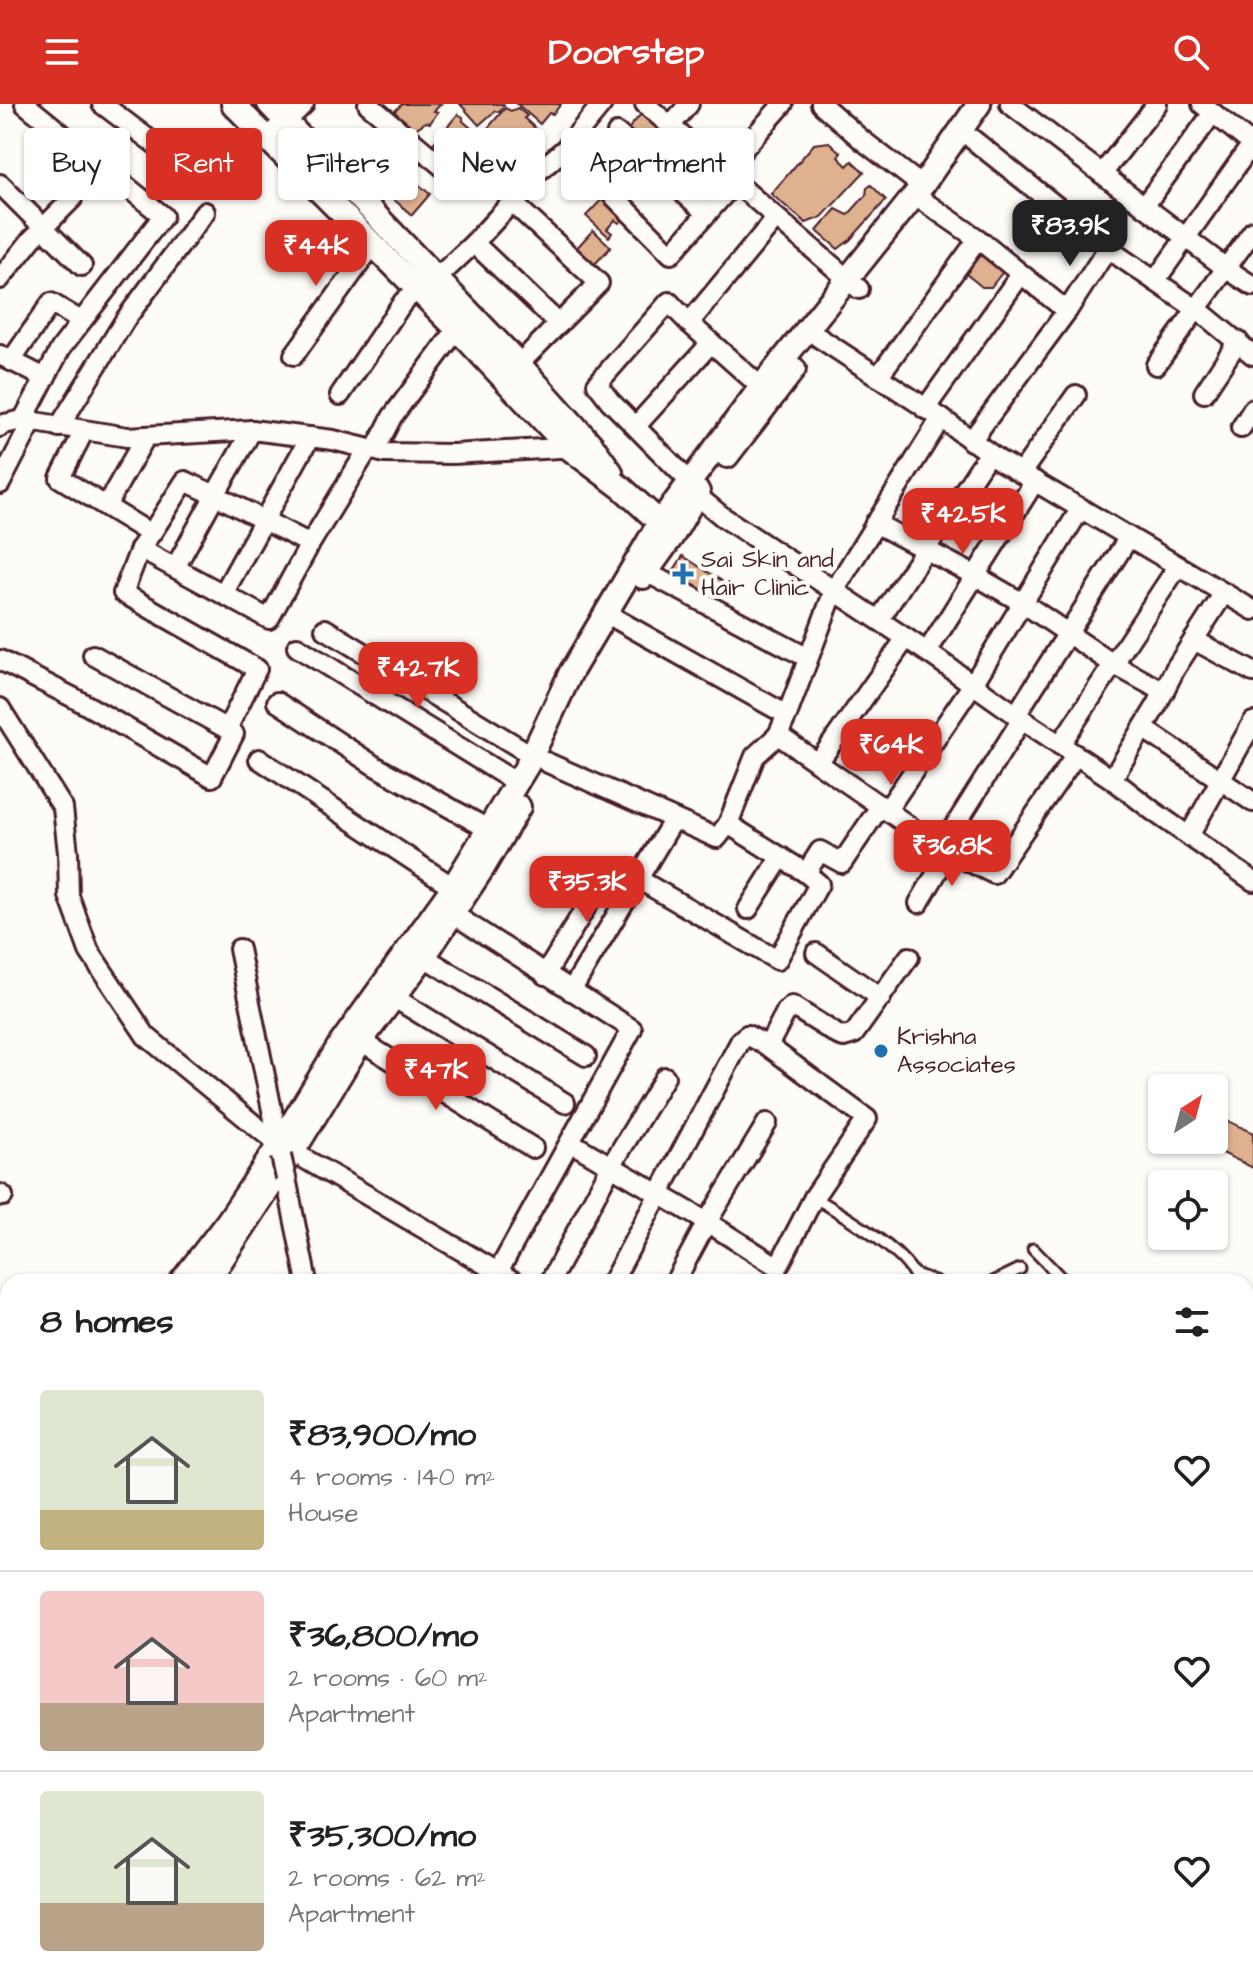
<!DOCTYPE html>
<meta charset="utf-8">
<style>
body{margin:0;font-family:"Architects Daughter",sans-serif;background:#f2f2f2;color:#222;height:100vh;display:flex;flex-direction:column;font-size:30px;white-space:nowrap}
*{box-sizing:border-box;margin:0}
p{font-size:26px;color:#767676}
.icon{flex:none;width:44px;height:44px;fill:none;stroke:currentColor;stroke-width:2;stroke-linecap:round;stroke-linejoin:round}
.map{position:relative;flex:1;overflow:hidden}
.drawer{position:absolute;left:0px;top:1170px;width:1254px;height:712px;display:flex;flex-direction:column;background:#fff;border-radius:24px 24px 0 0;box-shadow:0 2px 6px #0004}
.drawer>*{flex:none}
.guide{position:absolute;left:24px;top:24px;width:800px;height:72px;display:flex;gap:16px}
.needle{width:52px;rotate:36deg}
.buttons{position:absolute;left:1148px;top:970px;display:grid;gap:16px}
.buttons a{display:grid;place-items:center;width:80px;height:80px;border-radius:8px;background:#fff;box-shadow:0 2px 6px #0004;font-size:40px}
.price{position:absolute;translate:-50% -68px;padding:0 18px;border-radius:16px;background:#d93025;color:#fff;font-size:26px;line-height:52px;filter:drop-shadow(0 2px 4px #0008)}
.price::after{content:'';position:absolute;left:50%;top:48px;width:24px;height:18px;margin-left:-12px;background:inherit;clip-path:polygon(0 0,100% 0,50% 100%)}
.price.selected{background:#222;color:#fff}
ul{padding:0;list-style:none}
li{display:flex;align-items:center;gap:24px;height:200px;padding:0 40px}
li+li{border-top:2px solid #e0e0e0}
li span{display:grid;place-items:center;flex:none;width:224px;height:160px;border-radius:8px;color:#555}
li>.icon{margin-inline-start:auto}
span .icon{width:96px;height:96px;fill:#fffc;stroke-width:1}
li b{font-size:34px}
h2{display:flex;justify-content:space-between;align-items:center;height:96px;padding:0 40px;font-size:34px}
.pill{padding:0 28px;border-radius:8px;background:#fff;box-shadow:0 2px 6px #0004;font-size:28px;line-height:72px}
.pill.selected{background:#d93025;color:#fff}
header{display:flex;justify-content:space-between;align-items:center;height:104px;padding:0 40px;background:#d93025;color:#fff;font-size:36px;font-weight:700}
.map>svg:first-child{display:block}
</style>
<header><svg class="icon" aria-label="menu" viewBox="0 0 24 24"><path d="M4 6h16M4 12h16M4 18h16"/></svg>Doorstep<svg class="icon" aria-label="search" viewBox="0 0 24 24"><circle cx="10" cy="10" r="6"/><path d="M15 15l6 6"/></svg></header>
<div class="map">
<svg width="1253" height="1882" viewBox="0 0 1253 1882">
<rect width="100%" height="100%" fill="#fdfcf7"/>
<filter id="ink" filterUnits="userSpaceOnUse"><feTurbulence type="fractalNoise" baseFrequency=".0125" numOctaves="2"/><feDisplacementMap in="SourceGraphic" scale="16" xChannelSelector="R" yChannelSelector="G"/><feConvolveMatrix kernelMatrix="1 2 1 2 8 2 1 2 1" color-interpolation-filters="sRGB"/></filter>
<g filter="url(#ink)">
<g fill="#deb18f" stroke="#4a1f2b" stroke-width="2">
<path d="M 402,0 L 441,0 L 434,7 L 438,8 L 430,19 L 426,18 L 415,25 L 404,28 L 392,10 Z"/>
<path d="M 460,0 L 503,0 L 504,1 L 499,8 L 495,7 L 479,21 Z"/>
<path d="M 517,0 L 561,0 L 553,10 L 549,9 L 540,20 Z"/>
<path d="M 505,4 L 511,7 L 518,4 L 527,12 L 524,14 L 536,25 L 515,48 L 488,24 Z"/>
<path d="M 646,7 L 666,28 L 663,31 L 669,35 L 657,54 L 623,31 L 641,10 Z"/>
<path d="M 458,10 L 463,13 L 463,17 L 480,32 L 455,61 L 432,41 Z"/>
<path d="M 829,38 L 841,49 L 838,53 L 847,62 L 852,57 L 864,68 L 822,113 L 806,119 L 771,90 L 814,40 Z"/>
<path d="M 674,42 L 695,61 L 682,75 L 661,57 Z"/>
<path d="M 404,68 L 430,90 L 412,111 L 386,89 Z"/>
<path d="M 871,81 L 886,96 L 850,136 L 838,145 L 817,127 L 836,105 L 848,111 L 866,91 L 867,84 Z"/>
<path d="M 604,93 L 628,111 L 619,119 L 615,116 L 607,125 L 612,129 L 609,133 L 586,112 Z"/>
<path d="M 593,126 L 611,143 L 592,163 L 574,147 Z"/>
<path d="M 986,150 L 1005,165 L 991,183 L 982,183 L 965,169 L 977,153 Z"/>
<path d="M 683,452 L 722,477 L 710,497 L 670,472 Z"/>
<path d="M 1218,1012 L 1253,1029 L 1253,1064 L 1204,1040 L 1206,1036 L 1214,1036 L 1214,1019 Z"/>
<path d="M 1246,1520 L 1253,1523 L 1253,1579 L 1246,1575 L 1252,1564 L 1246,1561 Z"/>
<path d="M 1251,1703 L 1253,1703 L 1253,1724 L 1246,1721 L 1246,1712 Z"/>
<path d="M 866,1874 L 972,1874 L 979,1877 L 977,1882 L 878,1882 L 865,1876 Z"/>
</g>
<g fill="none" stroke-linecap="round" stroke-linejoin="round">
<defs>
<g id="service">
<path d="M 814,1093 C 840,1109 910,1149 917,1178"/>
<path d="M 1033,1145 L 1065,1178"/>
<path d="M 915,1170 L 937,1178"/>
<path d="M 993,1178 L 1020,1165"/>
<path d="M 1246,1296 L 1253,1300"/>
</g>
<g id="minor">
<path d="M 102,0 L 167,49"/>
<path d="M 368,0 L 443,63"/>
<path d="M 645,0 L 859,185"/>
<path d="M 821,0 L 862,36 L 922,82"/>
<path d="M 1010,0 L 1227,165 L 1253,182"/>
<path d="M 1202,0 L 1253,41"/>
<path d="M 670,22 L 689,0"/>
<path d="M 617,29 L 707,110"/>
<path d="M 266,33 L 287,17 L 304,0"/>
<path d="M 972,35 L 1120,153 L 1202,209 L 1253,251"/>
<path d="M 566,44 L 671,150 L 735,78"/>
<path d="M 723,68 L 783,0"/>
<path d="M 1102,70 L 1157,0"/>
<path d="M 0,80 L 82,162"/>
<path d="M 512,98 L 599,179 L 519,260"/>
<path d="M 926,99 L 978,135 L 1067,207 L 971,337"/>
<path d="M 1144,102 L 1213,9"/>
<path d="M 474,139 L 559,220"/>
<path d="M 0,175 L 32,135 L 72,95"/>
<path d="M 436,175 L 474,139 L 512,98 L 526,78 L 566,44 L 602,0"/>
<path d="M 1155,177 L 1252,40"/>
<path d="M 1067,207 L 1108,144"/>
<path d="M 689,219 L 669,198 L 597,280 L 610,297 L 690,378"/>
<path d="M 818,233 L 941,314 L 1000,357 L 1253,506"/>
<path d="M 0,251 L 45,274"/>
<path d="M 294,251 L 372,142"/>
<path d="M 11,257 L 51,199 L 81,217"/>
<path d="M 1156,261 L 1253,127"/>
<path d="M 878,273 L 978,135"/>
<path d="M 761,283 L 689,219 L 776,114"/>
<path d="M 1204,289 L 1238,237"/>
<path d="M 340,291 L 403,198 L 417,186"/>
<path d="M 925,305 L 1021,170"/>
<path d="M 23,316 L 61,244 L 163,112 L 25,0"/>
<path d="M 636,322 L 711,239"/>
<path d="M 0,323 L 4,320 L 23,316 L 127,333 L 252,326 L 333,336 L 385,349 L 453,350 L 577,343"/>
<path d="M 59,323 L 125,216 L 205,108"/>
<path d="M 1241,324 L 1253,305"/>
<path d="M 252,326 L 215,391 L 310,440 L 368,345"/>
<path d="M 84,327 L 60,374 L 151,430 L 185,377 L 215,391 L 175,464"/>
<path d="M 375,346 L 392,313 L 457,225"/>
<path d="M 1021,369 L 1076,291"/>
<path d="M 0,380 L 32,318"/>
<path d="M 696,391 L 723,413 L 927,548 L 1035,624 L 1112,675"/>
<path d="M 106,402 L 146,332"/>
<path d="M 875,419 L 976,472 L 1023,499 L 1113,560 L 1164,588"/>
<path d="M 147,435 L 140,445 L 269,515 L 310,440"/>
<path d="M 646,468 L 808,554"/>
<path d="M 1224,489 L 1175,565 L 1157,601 L 1112,675 L 1153,707 L 1253,777"/>
<path d="M 223,490 L 310,333"/>
<path d="M 616,515 L 787,611 L 778,631 L 818,659"/>
<path d="M 879,516 L 989,349"/>
<path d="M 325,525 L 533,652"/>
<path d="M 906,534 L 818,659 L 941,744 L 1022,615"/>
<path d="M 1194,536 L 1253,568"/>
<path d="M 297,543 L 517,679"/>
<path d="M 927,548 L 1035,377"/>
<path d="M 93,551 L 227,625 L 257,565 L 123,489 L 140,445"/>
<path d="M 0,556 L 76,595 L 212,673 L 234,630 L 227,625"/>
<path d="M 277,598 L 375,662 L 488,725"/>
<path d="M 0,604 L 63,704 L 68,749 L 69,792 L 89,847 L 146,932 L 279,1041"/>
<path d="M 787,611 L 834,487 L 941,314"/>
<path d="M 1016,611 L 1129,433"/>
<path d="M 1143,624 L 1253,698"/>
<path d="M 1060,641 L 1178,462"/>
<path d="M 259,655 L 453,783"/>
<path d="M 546,658 L 717,734 L 728,720 L 806,769 L 820,747 L 842,759 L 881,701"/>
<path d="M 887,706 L 973,580 L 1081,404"/>
<path d="M 728,720 L 755,652 L 778,631"/>
<path d="M 1189,732 L 1253,618"/>
<path d="M 941,744 L 994,770 L 1076,651"/>
<path d="M 638,775 L 777,856 L 819,780 L 806,769"/>
<path d="M 919,799 L 949,748"/>
<path d="M 748,805 L 781,753"/>
<path d="M 453,810 L 632,925 L 498,1168"/>
<path d="M 239,845 L 280,1045"/>
<path d="M 816,849 L 881,894"/>
<path d="M 424,853 L 586,952"/>
<path d="M 545,871 L 607,768"/>
<path d="M 571,887 L 674,715"/>
<path d="M 393,893 L 565,999"/>
<path d="M 361,937 L 533,1044"/>
<path d="M 768,942 L 787,906 L 792,902 L 838,931 L 844,933 L 854,930 L 909,853"/>
<path d="M 570,1038 L 707,1118 L 675,1178"/>
<path d="M 293,1048 L 515,1178"/>
<path d="M 286,1074 L 307,1178"/>
<path d="M 0,1090 L 3,1092"/>
<path d="M 550,1178 L 611,1062 L 665,973"/>
<path d="M 612,1178 L 741,936 L 747,931 L 768,942 L 867,1015 L 814,1093 L 778,1163 L 707,1118 L 767,1019"/>
<path d="M 0,1547 L 8,1536"/>
<path d="M 1246,1790 L 1253,1794"/>
<path d="M 775,1874 L 780,1882"/>
<path d="M 1,1882 L 8,1870"/>
<path d="M 249,1882 L 254,1874"/>
<path d="M 338,1882 L 343,1874"/>
<path d="M 1112,1882 L 1116,1874"/>
<path d="M 1176,1882 L 1180,1874"/>
</g>
<g id="tertiary">
<path d="M 233,0 L 457,225 L 570,345 L 622,384 L 669,427"/>
<path d="M 269,0 L 519,260 L 591,340 L 611,368"/>
<path d="M 727,352 L 794,265"/>
<path d="M 643,473 L 673,431 L 698,388"/>
<path d="M 181,1178 L 228,1117 L 279,1041 L 339,942 L 453,783 L 528,660 L 571,568 L 660,418 L 761,283 L 922,82 L 979,0"/>
<path d="M 207,1178 L 293,1048 L 361,937 L 424,853 L 483,764 L 519,703"/>
<path d="M 0,1339 L 8,1333"/>
<path d="M 0,1374 L 8,1367"/>
<path d="M 1246,1395 L 1253,1390"/>
<path d="M 1246,1430 L 1253,1424"/>
<path d="M 662,1882 L 671,1874"/>
<path d="M 703,1882 L 712,1874"/>
</g>
</defs>
<use href="#service" stroke="#4a1f2b" stroke-width="15"/>
<use href="#minor" stroke="#4a1f2b" stroke-width="24"/>
<use href="#tertiary" stroke="#4a1f2b" stroke-width="28"/>
<use href="#service" stroke="#fdfcf7" stroke-width="9"/>
<use href="#minor" stroke="#fdfcf7" stroke-width="18"/>
<use href="#tertiary" stroke="#fdfcf7" stroke-width="22"/>
<defs>
<path id="minor-bridge" d="M 281,1052 L 286,1074"/>
</defs>
<use href="#minor-bridge" stroke="#4a1f2b" stroke-width="24" stroke-linecap="butt"/>
<use href="#minor-bridge" stroke="#fdfcf7" stroke-width="18"/>
</g>
</g>
<g fill="#1f6fb2" stroke="#fdfcf7" stroke-width="3">
<path d="M679 458h8v8h8v8h-8v8h-8v-8h-8v-8h8z"/>
<circle cx="881" cy="947" r="8"/>
</g>
<g text-anchor="middle" dominant-baseline="central" stroke-width="8" stroke-linejoin="round" paint-order="stroke">
<g font-size="24" fill="#4a1f2b" stroke="#fdfcf7" text-anchor="start">
<text x="701" y="456">Sai Skin and<tspan x="701" dy="28">Hair Clinic</tspan></text>
<text x="897" y="933">Krishna<tspan x="897" dy="28">Associates</tspan></text>
</g>
</g>
</svg>
<div class="buttons">
<a><svg class="needle" viewBox="-14 -14 28 28"><path d="M0-13l5 13h-10z" fill="#e53935"/><path d="M0 13l5-13h-10z" fill="#767676"/></svg></a>
<a><svg class="icon" aria-label="locate" viewBox="0 0 24 24"><circle cx="12" cy="12" r="6"/><path d="M12 2v4M12 18v4M2 12h4M18 12h4"/></svg></a>
</div>
<b class="price selected" style="left:1070px;top:164px">₹83.9K</b>
<b class="price" style="left:316px;top:184px">₹44K</b>
<b class="price" style="left:963px;top:452px">₹42.5K</b>
<b class="price" style="left:418px;top:606px">₹42.7K</b>
<b class="price" style="left:891px;top:683px">₹64K</b>
<b class="price" style="left:952px;top:784px">₹36.8K</b>
<b class="price" style="left:587px;top:820px">₹35.3K</b>
<b class="price" style="left:436px;top:1008px">₹47K</b>
<div class="guide">
<a class="pill">Buy</a>
<a class="pill selected">Rent</a>
<a class="pill">Filters</a>
<a class="pill">New</a>
<a class="pill">Apartment</a>
</div>
<section class="drawer">
<h2>8 homes<svg class="icon" aria-label="filters" viewBox="0 0 24 24"><path d="M4 7h16M4 17h16"/><circle cx="9" cy="7" r="2"/><circle cx="15" cy="17" r="2"/></svg></h2>
<ul>
<li><span style="background:linear-gradient(#dfe7d0 75%,#c2b280 0)"><svg class="icon" aria-label="home" viewBox="0 0 24 24"><path d="M3 11l9-7 9 7M6 9v11h12V9"/></svg></span><div><b>₹83,900/mo</b><p>4 rooms · 140 m²</p><p>House</p></div><svg class="icon" aria-label="heart" viewBox="0 0 24 24"><path d="M12 20l-8-8c-3-5 5-10 8-4 3-6 11-1 8 4z"/></svg></li>
<li><span style="background:linear-gradient(#f6c9c9 70%,#b9a48a 0)"><svg class="icon" aria-label="home" viewBox="0 0 24 24"><path d="M3 11l9-7 9 7M6 9v11h12V9"/></svg></span><div><b>₹36,800/mo</b><p>2 rooms · 60 m²</p><p>Apartment</p></div><svg class="icon" aria-label="heart" viewBox="0 0 24 24"><path d="M12 20l-8-8c-3-5 5-10 8-4 3-6 11-1 8 4z"/></svg></li>
<li><span style="background:linear-gradient(#dfe7d0 70%,#b9a48a 0)"><svg class="icon" aria-label="home" viewBox="0 0 24 24"><path d="M3 11l9-7 9 7M6 9v11h12V9"/></svg></span><div><b>₹35,300/mo</b><p>2 rooms · 62 m²</p><p>Apartment</p></div><svg class="icon" aria-label="heart" viewBox="0 0 24 24"><path d="M12 20l-8-8c-3-5 5-10 8-4 3-6 11-1 8 4z"/></svg></li>
</ul>
</section>
</div>
